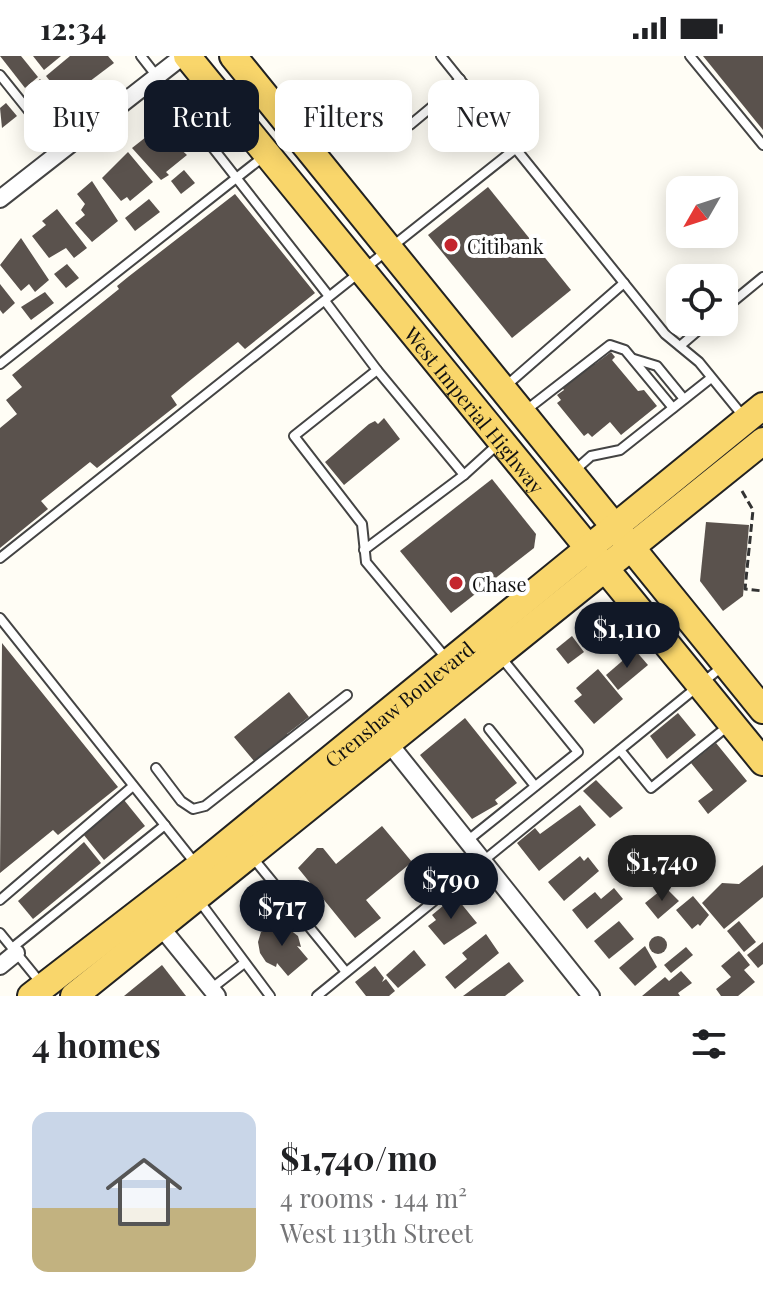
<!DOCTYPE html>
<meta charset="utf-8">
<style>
body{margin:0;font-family:"Playfair Display",serif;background:#f6f6f6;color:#202124;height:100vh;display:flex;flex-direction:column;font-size:30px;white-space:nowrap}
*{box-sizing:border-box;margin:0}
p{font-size:26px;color:#757577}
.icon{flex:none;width:44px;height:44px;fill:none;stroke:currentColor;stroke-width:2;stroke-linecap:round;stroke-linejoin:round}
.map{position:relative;height:940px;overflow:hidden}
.side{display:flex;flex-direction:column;background:#fff;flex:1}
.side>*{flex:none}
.hud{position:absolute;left:24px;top:24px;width:716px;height:72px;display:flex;gap:16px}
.needle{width:52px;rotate:231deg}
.buttons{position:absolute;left:666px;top:120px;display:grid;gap:16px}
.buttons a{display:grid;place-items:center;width:72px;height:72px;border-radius:16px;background:#fff;box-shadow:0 4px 20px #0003;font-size:40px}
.price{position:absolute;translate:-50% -68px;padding:0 18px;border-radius:28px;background:#111827;color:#fff;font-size:26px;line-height:52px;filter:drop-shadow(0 2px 4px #0008)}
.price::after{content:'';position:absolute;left:50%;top:48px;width:24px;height:18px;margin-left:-12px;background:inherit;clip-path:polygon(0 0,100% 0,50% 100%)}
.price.current{background:#222;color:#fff}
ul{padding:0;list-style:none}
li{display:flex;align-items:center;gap:24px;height:200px;padding:0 32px}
li span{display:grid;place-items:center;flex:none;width:224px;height:160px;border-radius:16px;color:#555}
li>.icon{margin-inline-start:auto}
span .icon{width:96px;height:96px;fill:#fffc;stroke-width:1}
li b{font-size:34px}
h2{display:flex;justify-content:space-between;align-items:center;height:96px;padding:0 32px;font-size:34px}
.chip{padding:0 28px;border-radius:16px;background:#fff;box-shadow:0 4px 20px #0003;font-size:28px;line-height:72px}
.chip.current{background:#111827;color:#fff}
.status{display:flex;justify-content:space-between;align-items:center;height:56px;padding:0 40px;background:#fff;direction:ltr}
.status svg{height:22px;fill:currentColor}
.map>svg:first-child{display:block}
</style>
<div class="status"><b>12:34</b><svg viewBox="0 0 49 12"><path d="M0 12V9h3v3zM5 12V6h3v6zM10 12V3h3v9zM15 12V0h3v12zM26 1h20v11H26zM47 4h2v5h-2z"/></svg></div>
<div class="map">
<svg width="763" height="940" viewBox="0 0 763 940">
<rect width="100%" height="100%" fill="#fffdf5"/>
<g fill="#5a524d">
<path d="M 0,0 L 21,0 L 38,21 L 25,32 Z"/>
<path d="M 33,0 L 61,0 L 44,14 Z"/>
<path d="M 70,0 L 108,0 L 114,7 L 65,44 L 46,20 Z"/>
<path d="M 703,0 L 763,0 L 763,74 Z"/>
<path d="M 40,23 L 65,54 L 52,65 L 27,34 Z"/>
<path d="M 6,47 L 17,60 L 2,72 L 0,52 Z"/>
<path d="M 162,76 L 187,99 L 166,116 L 169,119 L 161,124 L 132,92 L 146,81 L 150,85 Z"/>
<path d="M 128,96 L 153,126 L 130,145 L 127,141 L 121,145 L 102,122 Z"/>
<path d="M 184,114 L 195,127 L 181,138 L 171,125 Z"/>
<path d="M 92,125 L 118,165 L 92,186 L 75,167 L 85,159 L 81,154 L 85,148 L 77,138 Z"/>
<path d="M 488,131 L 571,234 L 512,282 L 428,179 Z"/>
<path d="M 235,138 L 315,237 L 245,293 L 238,286 L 188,326 L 171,340 L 177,349 L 97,412 L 90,406 L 41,445 L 48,453 L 0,492 L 0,372 L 17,358 L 6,344 L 22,331 L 12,319 L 119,233 L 117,230 L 128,221 Z"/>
<path d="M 149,143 L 160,156 L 135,175 L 125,162 Z"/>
<path d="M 57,153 L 87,192 L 74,202 L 66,192 L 49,202 L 32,180 L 46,169 L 42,165 Z"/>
<path d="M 21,182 L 49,224 L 35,236 L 29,228 L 21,235 L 0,209 Z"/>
<path d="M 67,208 L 79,222 L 66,232 L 54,218 Z"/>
<path d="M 0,228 L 15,247 L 3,258 L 0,254 Z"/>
<path d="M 45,236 L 54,247 L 31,264 L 21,251 Z"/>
<path d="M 611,296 L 615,301 L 612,304 L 638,335 L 644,334 L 657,350 L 621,379 L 610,366 L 592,381 L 588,377 L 584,380 L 557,347 L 561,344 L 557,339 L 564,334 L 560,329 L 591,304 L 595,308 Z"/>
<path d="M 384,362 L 400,383 L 344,429 L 325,406 L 369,368 L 375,365 L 378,368 Z"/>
<path d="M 492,423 L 536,478 L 534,492 L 451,557 L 400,495 Z"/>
<path d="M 706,466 L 749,469 L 743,540 L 723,555 L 700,525 Z"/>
<path d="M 572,580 L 584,596 L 568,608 L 556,593 Z"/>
<path d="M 2,587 L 118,731 L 58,779 L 53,774 L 0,817 Z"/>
<path d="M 635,594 L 648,609 L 618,634 L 606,619 Z"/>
<path d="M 598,613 L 623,643 L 594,668 L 574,645 L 582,639 L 576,632 Z"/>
<path d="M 289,636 L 309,661 L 287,678 L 290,682 L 282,688 L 279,685 L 254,705 L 234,681 Z"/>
<path d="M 678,657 L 696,679 L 667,703 L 650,680 Z"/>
<path d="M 465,662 L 517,727 L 495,744 L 498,748 L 472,763 L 420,699 Z"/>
<path d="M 716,687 L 747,725 L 708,758 L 698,745 L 713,734 L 691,707 Z"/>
<path d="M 596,724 L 623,752 L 610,762 L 583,735 Z"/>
<path d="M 124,744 L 145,770 L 104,804 L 83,778 Z"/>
<path d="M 580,749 L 596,769 L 539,815 L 517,787 L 535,772 L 540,778 Z"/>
<path d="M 382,770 L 412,806 L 366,844 L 381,862 L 355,882 L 298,812 L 317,792 L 323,792 L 336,808 Z"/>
<path d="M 646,782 L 663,803 L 649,814 L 632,793 Z"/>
<path d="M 84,786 L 101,807 L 33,863 L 18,845 Z"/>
<path d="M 580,800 L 584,805 L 588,801 L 599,815 L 564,845 L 548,826 Z"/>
<path d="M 669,808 L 680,822 L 667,833 L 656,819 Z"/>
<path d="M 763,809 L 763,841 L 724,873 L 702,847 L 722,827 L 739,828 Z"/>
<path d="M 614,832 L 623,843 L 587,873 L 572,854 L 595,836 L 601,843 Z"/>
<path d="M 668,834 L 679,845 L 658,863 L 645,847 L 660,835 L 662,839 Z"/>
<path d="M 455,840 L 477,867 L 444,889 L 428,870 L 436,864 L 432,859 Z"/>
<path d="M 693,840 L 709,859 L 700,870 L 698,868 L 692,873 L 676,854 Z"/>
<path d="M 619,865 L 634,883 L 609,903 L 594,885 Z"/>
<path d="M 739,865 L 756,886 L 744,896 L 727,875 Z"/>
<path d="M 281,867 L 298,880 L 301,891 L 297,890 L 308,903 L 288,920 L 277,907 L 276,911 L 266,906 L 260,897 L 258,886 L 261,876 Z"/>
<path d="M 486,878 L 499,897 L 455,933 L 445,921 L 467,903 L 462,897 Z"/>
<circle cx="658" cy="889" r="9"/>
<path d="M 763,886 L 763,908 L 758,912 L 747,899 Z"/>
<path d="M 645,890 L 657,911 L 635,930 L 619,912 Z"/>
<path d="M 686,891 L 693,899 L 671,917 L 664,909 Z"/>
<path d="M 414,894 L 426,909 L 398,932 L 386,919 Z"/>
<path d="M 739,895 L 750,909 L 744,914 L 755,926 L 738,940 L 721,940 L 716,933 L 731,921 L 721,910 Z"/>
<path d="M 509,906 L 524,925 L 505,940 L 463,940 Z"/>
<path d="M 162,909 L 186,940 L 124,940 L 135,931 Z"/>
<path d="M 375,910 L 384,922 L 382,926 L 386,923 L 395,935 L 389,940 L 366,940 L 355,926 Z"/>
<path d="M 681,915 L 692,927 L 678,937 L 680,940 L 642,940 L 665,921 L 669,925 Z"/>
</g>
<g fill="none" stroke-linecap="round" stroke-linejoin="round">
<defs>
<g id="service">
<path d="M 141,0 L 328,239"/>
<path d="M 441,0 L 665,278 L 699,306 L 743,360"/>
<path d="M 690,0 L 763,89"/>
<path d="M 0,19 L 61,95"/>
<path d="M 410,69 L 446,39 L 460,23"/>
<path d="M 325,245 L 377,314 L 294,380 L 362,468 L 366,506 L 446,602"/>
<path d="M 724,253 L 763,221"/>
<path d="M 680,290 L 708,266"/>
<path d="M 634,303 L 657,310 L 684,343"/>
<path d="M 0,308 L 263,101"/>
<path d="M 377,314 L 464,419"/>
<path d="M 507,329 L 624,227"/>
<path d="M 525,355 L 610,289 L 625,294 L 673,352"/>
<path d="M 573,416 L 591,400 L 620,394 L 711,322"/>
<path d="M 364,494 L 464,419 L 497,389"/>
<path d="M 0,502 L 515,93"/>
<path d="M 0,562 L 195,807"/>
<path d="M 489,673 L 535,730"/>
<path d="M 620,694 L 651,732 L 728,670"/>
<path d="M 156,712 L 181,745 L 193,753 L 205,750 L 347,639"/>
<path d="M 467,785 L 578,696 L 500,600"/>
<path d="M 253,802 L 346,916"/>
<path d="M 0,844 L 133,730"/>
<path d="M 200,846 L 270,940"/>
<path d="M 0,877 L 40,926"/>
<path d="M 12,892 L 165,769"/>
<path d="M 212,932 L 243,908"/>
<path d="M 317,940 L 723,610"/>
</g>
<g id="minor">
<path d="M 0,143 L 183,0"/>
<path d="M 388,686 L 591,940"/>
<path d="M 156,865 L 217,940"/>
<path d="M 0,910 L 16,897"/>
</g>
<g id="primary">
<path id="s1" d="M 187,0 L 763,706"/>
<path d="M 233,0 L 763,654"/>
<path id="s2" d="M 31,940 L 198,811 L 763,350"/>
<path d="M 74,940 L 763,385"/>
</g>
</defs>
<use href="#service" stroke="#444" stroke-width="12"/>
<use href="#minor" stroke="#444" stroke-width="20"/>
<use href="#primary" stroke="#222" stroke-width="30"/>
<path stroke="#333" stroke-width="3" stroke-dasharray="8 4" stroke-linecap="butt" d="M 742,435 L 753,454 L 745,533 L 763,535"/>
<use href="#service" stroke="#fff" stroke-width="8"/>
<use href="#minor" stroke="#fff" stroke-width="16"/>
<use href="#primary" stroke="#f9d66b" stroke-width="26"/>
</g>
<g fill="#c4262e" stroke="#fff" stroke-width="3">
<circle cx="451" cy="189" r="8"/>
<circle cx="456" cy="527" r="8"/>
</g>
<g text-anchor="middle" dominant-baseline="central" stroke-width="8" stroke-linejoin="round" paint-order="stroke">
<g font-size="20" fill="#111" stroke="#fff" text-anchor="start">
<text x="467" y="189">Citibank</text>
<text x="472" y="527">Chase</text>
</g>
<g font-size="20" fill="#111" stroke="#fff">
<text stroke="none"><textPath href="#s1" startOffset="456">West Imperial Highway</textPath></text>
<text stroke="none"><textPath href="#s2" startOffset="470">Crenshaw Boulevard</textPath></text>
</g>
</g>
</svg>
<div class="buttons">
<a><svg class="needle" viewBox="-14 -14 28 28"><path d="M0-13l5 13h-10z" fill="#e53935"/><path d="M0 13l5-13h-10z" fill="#757577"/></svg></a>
<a><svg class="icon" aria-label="locate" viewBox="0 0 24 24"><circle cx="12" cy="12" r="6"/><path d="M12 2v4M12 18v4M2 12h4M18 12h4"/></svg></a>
</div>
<b class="price" style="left:627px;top:614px">$1,110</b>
<b class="price current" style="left:662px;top:847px">$1,740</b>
<b class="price" style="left:451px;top:865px">$790</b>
<b class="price" style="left:282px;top:892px">$717</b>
<div class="hud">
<a class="chip">Buy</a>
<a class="chip current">Rent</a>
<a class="chip">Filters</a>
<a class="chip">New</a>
</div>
</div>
<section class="side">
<h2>4 homes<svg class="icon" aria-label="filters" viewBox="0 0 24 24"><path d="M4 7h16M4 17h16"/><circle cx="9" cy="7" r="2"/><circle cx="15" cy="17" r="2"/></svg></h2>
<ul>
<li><span style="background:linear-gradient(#c9d6e8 60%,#c2b280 0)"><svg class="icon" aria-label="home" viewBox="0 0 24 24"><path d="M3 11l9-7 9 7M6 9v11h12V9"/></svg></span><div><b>$1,740/mo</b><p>4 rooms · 144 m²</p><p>West 113th Street</p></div></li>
</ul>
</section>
